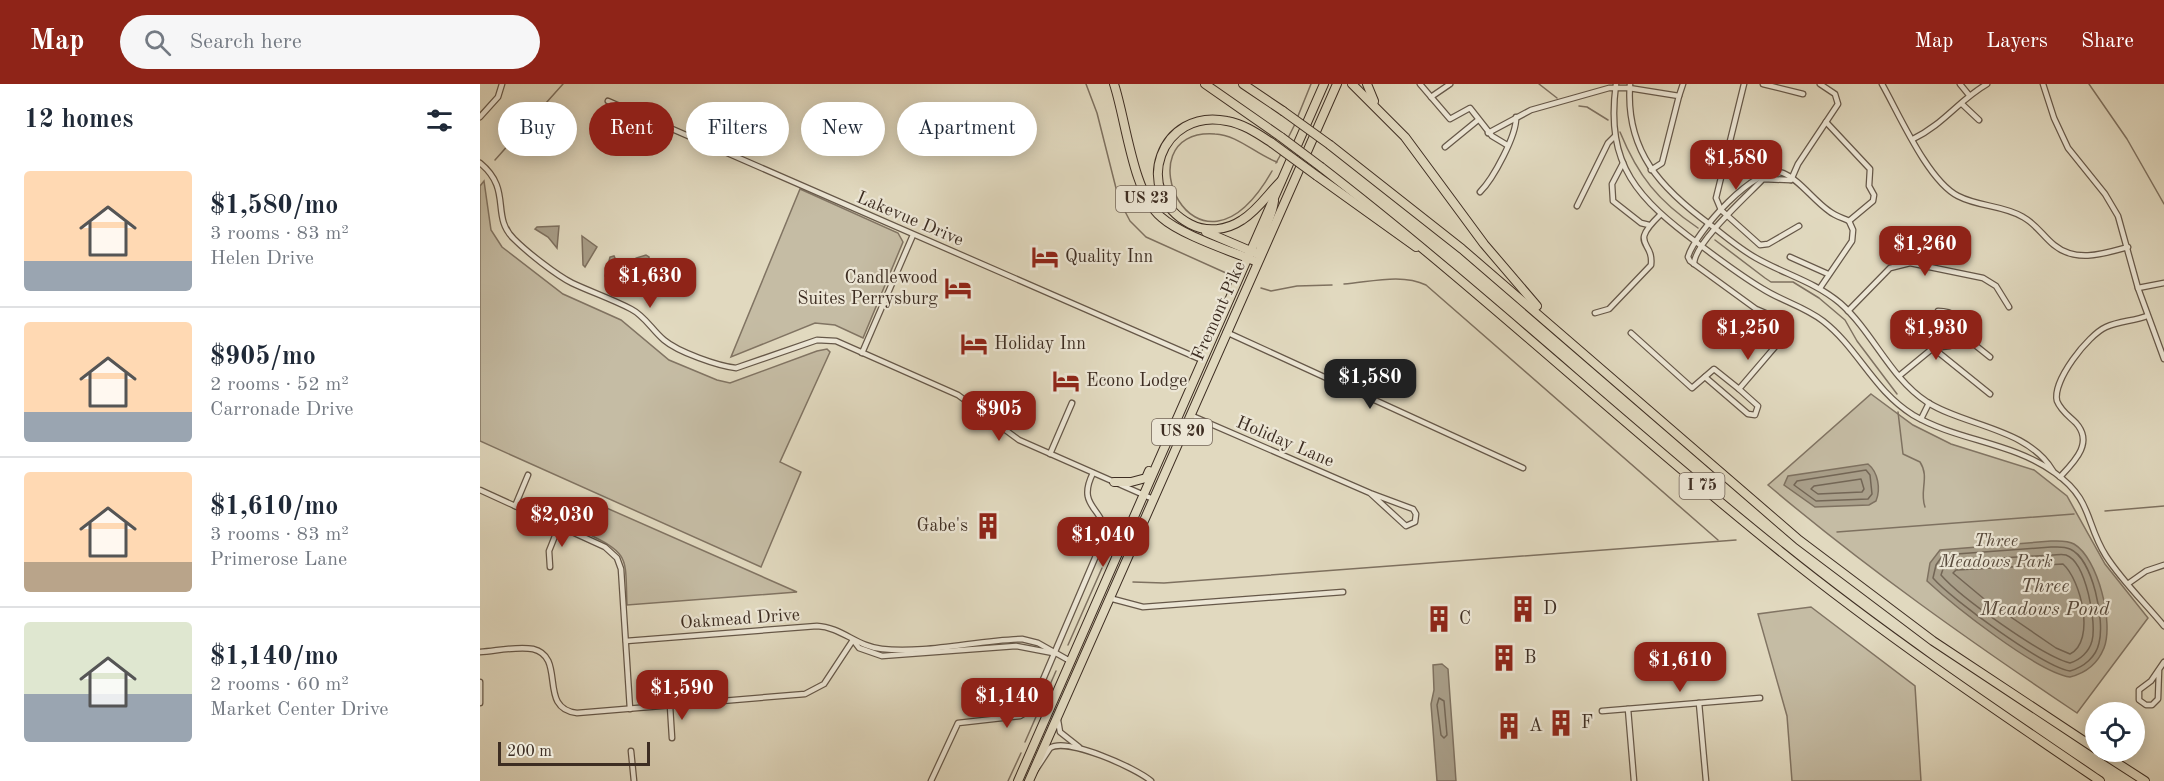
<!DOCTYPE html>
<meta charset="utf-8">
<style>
body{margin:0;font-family:"Old Standard TT",serif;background:#f6f6f7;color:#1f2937;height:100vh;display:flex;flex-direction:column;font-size:22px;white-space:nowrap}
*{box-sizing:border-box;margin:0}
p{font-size:20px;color:#747a83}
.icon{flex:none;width:33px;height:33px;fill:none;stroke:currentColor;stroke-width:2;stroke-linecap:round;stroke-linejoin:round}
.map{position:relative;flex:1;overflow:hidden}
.details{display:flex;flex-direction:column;background:#fff;width:480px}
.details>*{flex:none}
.guide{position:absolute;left:18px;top:18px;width:570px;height:54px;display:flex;gap:12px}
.tools{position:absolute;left:1605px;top:618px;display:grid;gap:12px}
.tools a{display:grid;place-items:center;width:60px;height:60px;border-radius:50%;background:#fff;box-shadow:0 3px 15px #0003;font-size:30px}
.scale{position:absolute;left:18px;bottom:15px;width:152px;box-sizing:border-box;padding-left:6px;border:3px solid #3d2d22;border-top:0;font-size:16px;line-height:21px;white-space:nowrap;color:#3d2d22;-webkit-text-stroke:4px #ece6d5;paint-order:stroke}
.price{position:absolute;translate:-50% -51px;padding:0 14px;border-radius:12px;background:#8f2418;color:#fff;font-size:20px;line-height:39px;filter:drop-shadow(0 2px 3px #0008)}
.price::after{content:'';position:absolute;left:50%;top:36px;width:18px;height:14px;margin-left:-9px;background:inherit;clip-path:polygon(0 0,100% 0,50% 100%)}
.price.selected{background:#222;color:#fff}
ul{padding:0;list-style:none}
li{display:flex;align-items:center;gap:18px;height:150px;padding:0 24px}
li+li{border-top:2px solid #e0e1e3}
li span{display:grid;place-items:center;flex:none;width:168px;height:120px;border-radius:6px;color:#555}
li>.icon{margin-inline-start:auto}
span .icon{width:72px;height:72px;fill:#fffc;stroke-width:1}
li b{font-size:26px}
h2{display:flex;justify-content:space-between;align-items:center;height:72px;padding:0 24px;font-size:26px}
.pill{padding:0 21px;border-radius:27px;background:#fff;box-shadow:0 3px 15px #0003;font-size:21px;line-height:54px}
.pill.selected{background:#8f2418;color:#fff}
header{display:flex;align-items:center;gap:36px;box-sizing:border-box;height:84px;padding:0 30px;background:#8f2418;color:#fff}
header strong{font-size:28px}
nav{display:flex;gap:33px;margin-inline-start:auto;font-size:21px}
.search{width:420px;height:54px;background:#f6f6f7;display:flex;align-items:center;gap:15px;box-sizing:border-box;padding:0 21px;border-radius:33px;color:#747a83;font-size:22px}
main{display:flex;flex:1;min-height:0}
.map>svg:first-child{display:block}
</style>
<header>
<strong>Map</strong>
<div class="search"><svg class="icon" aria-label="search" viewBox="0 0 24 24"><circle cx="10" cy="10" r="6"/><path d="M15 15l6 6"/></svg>Search here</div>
<nav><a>Map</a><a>Layers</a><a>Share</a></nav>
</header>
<main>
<section class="details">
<h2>12 homes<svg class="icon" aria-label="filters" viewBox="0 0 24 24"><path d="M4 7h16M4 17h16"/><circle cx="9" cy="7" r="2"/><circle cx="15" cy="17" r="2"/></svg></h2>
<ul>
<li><span style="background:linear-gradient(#ffd9b3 75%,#9aa5b1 0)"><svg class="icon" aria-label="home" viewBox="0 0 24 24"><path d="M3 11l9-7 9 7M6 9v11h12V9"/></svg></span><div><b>$1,580/mo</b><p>3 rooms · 83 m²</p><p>Helen Drive</p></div></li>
<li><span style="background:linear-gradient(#ffd9b3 75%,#9aa5b1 0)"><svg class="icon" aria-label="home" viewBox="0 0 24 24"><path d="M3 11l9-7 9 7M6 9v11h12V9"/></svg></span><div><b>$905/mo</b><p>2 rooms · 52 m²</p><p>Carronade Drive</p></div></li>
<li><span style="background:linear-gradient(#ffd9b3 75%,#b9a48a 0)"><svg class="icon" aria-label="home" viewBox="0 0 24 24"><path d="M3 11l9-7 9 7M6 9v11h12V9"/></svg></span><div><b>$1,610/mo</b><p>3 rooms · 83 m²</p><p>Primerose Lane</p></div></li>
<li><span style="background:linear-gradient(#dfe7d0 60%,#9aa5b1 0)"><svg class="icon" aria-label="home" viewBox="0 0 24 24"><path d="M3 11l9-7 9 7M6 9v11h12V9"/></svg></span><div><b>$1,140/mo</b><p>2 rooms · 60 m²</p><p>Market Center Drive</p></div></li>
</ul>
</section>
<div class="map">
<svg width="1684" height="697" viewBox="0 0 1684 697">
<rect width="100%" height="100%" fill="#e1d9bf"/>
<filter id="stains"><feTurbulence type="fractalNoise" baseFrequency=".00333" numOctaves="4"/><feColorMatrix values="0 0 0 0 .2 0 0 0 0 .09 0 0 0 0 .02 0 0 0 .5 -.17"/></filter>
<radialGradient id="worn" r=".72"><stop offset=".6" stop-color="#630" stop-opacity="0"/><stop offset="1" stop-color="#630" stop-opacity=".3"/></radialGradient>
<g fill="#c5bca4" stroke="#817463" stroke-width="1.5">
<path d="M 4,97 L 11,146 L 22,163 L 83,210 L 141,236 L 189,276 L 237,296 L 250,299 L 337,267 L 347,265 L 350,268 L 300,378 L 321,388 L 281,483 L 0,357 L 0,102 Z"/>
<path d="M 320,105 L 418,149 L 423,158 L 383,254 L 355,241 L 335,239 L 251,273 Z"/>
<path d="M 1391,310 L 1433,341 L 1471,360 L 1554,386 L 1587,412 L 1625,480 L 1668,534 L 1597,629 C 1491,558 1386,484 1288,401 Z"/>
<path d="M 113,418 L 317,508 L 147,521 C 145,474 151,470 106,449 Z"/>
<path d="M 1331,523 L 1435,602 L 1441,697 L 1312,697 L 1307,632 L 1278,530 Z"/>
</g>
<g fill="#a99f8a" stroke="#7e7160" stroke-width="1.5">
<path d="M 79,142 L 77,164 L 68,153 L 55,145 L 57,143 Z"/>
<path d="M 102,152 L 117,163 L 105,183 L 103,181 Z"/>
<path d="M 166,171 L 169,173 L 169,178 L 150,200 L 125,192 L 130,173 L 134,172 L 140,185 L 145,187 L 152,183 L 156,174 Z"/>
<path d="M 1388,380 C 1398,388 1401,405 1396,417 L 1389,421 L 1335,423 L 1304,401 L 1308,392 Z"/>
<path d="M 1571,457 C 1579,457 1587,456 1594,460 C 1618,474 1634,539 1624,564 C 1618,579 1606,589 1590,593 C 1557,588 1474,522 1447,497 L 1450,479 L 1460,466 Z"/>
<path d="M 962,580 L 968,585 L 976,697 L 957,697 L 951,620 L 954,606 L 953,581 Z"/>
</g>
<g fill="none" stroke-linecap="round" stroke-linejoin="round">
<g stroke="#736656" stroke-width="1.5">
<path d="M 1386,386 L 1390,391 L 1392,410 L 1388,415 L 1336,417 L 1314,401 L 1317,397 Z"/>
<path d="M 1381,395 L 1384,405 L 1382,408 L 1338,410 L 1331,405 L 1334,402 Z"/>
<path d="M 1571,463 C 1577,463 1584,462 1590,465 C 1613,475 1625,537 1619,559 C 1616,573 1604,583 1590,587 C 1564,583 1471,515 1453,494 L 1456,481 L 1463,471 Z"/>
<path d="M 1572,471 C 1576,471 1582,470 1586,471 C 1606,478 1617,539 1612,557 C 1609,568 1600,576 1590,579 C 1562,572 1480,513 1461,491 L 1465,479 L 1470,477 Z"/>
<path d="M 1583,480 C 1601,496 1616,557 1590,570 L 1576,564 L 1503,514 L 1473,489 L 1476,486 Z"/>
<path d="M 959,614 L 964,617 L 967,651 L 964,654 L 961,651 L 957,621 Z"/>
</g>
<g stroke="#7e7160" stroke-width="1.5">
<path d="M 606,0 L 617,29 L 639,116 L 650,137 L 666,153 L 746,189"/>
<path d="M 1059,0 L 1077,14"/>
<path d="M 1609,0 L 1647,55 L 1684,120"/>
<path d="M 1099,22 L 1107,23 L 1128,36"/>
<path d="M 818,32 L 831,0"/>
<path d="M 1140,48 C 1158,92 1178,117 1218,144"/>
<path d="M 808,54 L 815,40"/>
<path d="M 15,76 L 83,0"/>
<path d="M 796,79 L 801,70"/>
<path d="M 792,87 C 715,222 639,43 735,50 C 758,51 775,70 797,78"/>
<path d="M 1235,156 L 1285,194 L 1291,198 L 1313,198 L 1339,214 L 1365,236 L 1377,257 L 1417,310"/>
<path d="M 864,200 C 890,198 922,189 946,201 L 1238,456"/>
<path d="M 781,204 L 791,207 L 817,202 L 852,201"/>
<path d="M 1418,328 L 1423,370 L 1440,378 C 1450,393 1439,407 1445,423"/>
<path d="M 1625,427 L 1684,422"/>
<path d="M 1357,448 L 1594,430"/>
<path d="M 653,498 L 684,499 L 1256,456"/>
<path d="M 588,561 L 622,484"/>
<path d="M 545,658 L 576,587"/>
<path d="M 528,697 L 541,669"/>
</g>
<defs>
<g id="minor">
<path d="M 940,0 L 970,35 L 990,24 L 1012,52 L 1027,61"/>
<path d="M 1136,0 C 1125,82 1158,115 1220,161 C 1240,176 1261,192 1283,205 C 1302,217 1325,223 1343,237 C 1378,264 1393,306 1433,331 C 1477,357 1533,358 1575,389 C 1613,416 1605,439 1626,472 C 1642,497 1665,519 1684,542"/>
<path d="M 1150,0 C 1145,67 1181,105 1232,142 C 1246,153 1260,165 1276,174 C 1304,190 1335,198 1360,219 C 1393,248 1410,294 1447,318 C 1484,342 1548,344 1573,387"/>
<path d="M 1264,0 L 1236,114 L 1241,126 L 1280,161 L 1288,160 L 1319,142"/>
<path d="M 1283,0 L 1323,10"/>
<path d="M 1402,0 C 1419,30 1448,97 1478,112 C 1499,123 1523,121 1543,133 C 1556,140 1563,152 1574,161 C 1596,179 1623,170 1648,163"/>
<path d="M 1480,0 L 1489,11"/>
<path d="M 1563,0 L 1574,34 L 1588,64 L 1625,110 L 1638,132 L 1658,204 L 1684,275"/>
<path d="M 1199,12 L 1203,0"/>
<path d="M 951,13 L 970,0"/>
<path d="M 128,17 L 722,276"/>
<path d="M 1482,20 L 1499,36"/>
<path d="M 0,33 L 18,13 L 22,0"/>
<path d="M 1346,38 L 1390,85 L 1389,102 L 1394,111 L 1393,117 L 1369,137"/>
<path d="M 1008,49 L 1051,26 L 1129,4 L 1149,4 L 1199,12 L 1182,79 L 1171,86"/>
<path d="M 1433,55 C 1464,40 1479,16 1507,0"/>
<path d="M 965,63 L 998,36"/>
<path d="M 0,79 C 33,106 10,132 34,155 C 47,168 76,191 92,199 C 111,208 132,215 151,225 C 165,232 172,246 184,256 C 198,268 238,282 256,284 L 337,256 L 356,257 L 478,311 L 539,356 L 673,415"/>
<path d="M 1143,79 L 1132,100 L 1133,117 L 1161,139 L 1169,141"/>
<path d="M 1311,96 L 1318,80 L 1358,20 L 1355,10 L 1340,0"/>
<path d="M 1000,108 C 1013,95 1037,51 1036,33"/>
<path d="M 1097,122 L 1128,59 L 1135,52"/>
<path d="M 1310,173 L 1348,190"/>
<path d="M 1214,180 C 1214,159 1267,112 1283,95 L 1310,96"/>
<path d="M 1658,204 L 1684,199"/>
<path d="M 1368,227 L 1410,184 L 1430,179 L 1503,194 L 1516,202 L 1529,223"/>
<path d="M 1458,227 C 1472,227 1485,235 1489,248 L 1485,253 L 1510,273"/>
<path d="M 1115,229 L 1129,225 L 1171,181 C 1174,156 1148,162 1180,131"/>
<path d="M 746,248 L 1043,384"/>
<path d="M 1151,249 L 1212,304 L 1234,285 L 1259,305 L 1306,250 L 1304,237 L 1276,225 L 1210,177 L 1208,173 C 1214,150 1277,78 1303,89 C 1320,96 1333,116 1349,127 C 1355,132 1363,134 1369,137 L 1373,146 L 1372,157 L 1340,204"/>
<path d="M 1453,264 L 1510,310"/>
<path d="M 382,269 L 433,151"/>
<path d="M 1419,292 L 1453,264 L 1470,262 L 1485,253"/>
<path d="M 1225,293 L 1268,330 L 1275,331 L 1278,322 L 1259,305"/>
<path d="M 710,331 L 890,409 L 926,442 L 935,438 L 936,430 L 933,425 L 890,409"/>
<path d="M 1441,335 L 1449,319"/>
<path d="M 570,370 L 592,319"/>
<path d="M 1580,393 C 1594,378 1614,359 1596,339 C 1589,332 1581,327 1577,317 C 1572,297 1608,251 1626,243 C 1639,237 1654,237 1667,232"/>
<path d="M 0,406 L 125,463 L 137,474 L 141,485 L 150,625"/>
<path d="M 35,422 L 48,391"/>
<path d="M 70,483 L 69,467 L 79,442"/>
<path d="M 1649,499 L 1666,487 L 1684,481"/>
<path d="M 629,514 L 663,523 L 863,508"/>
<path d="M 373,556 L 379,564 L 402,572 L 536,562 L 573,569"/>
<path d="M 146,557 L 337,542 C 361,543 378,563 402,565 C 445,570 498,556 542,555 L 558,559 L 590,577"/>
<path d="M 0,568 C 16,567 37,562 53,565 C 87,573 57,625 97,629 L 325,610 L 344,600 L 373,556"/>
<path d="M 1679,586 L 1678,615 L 1672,621 L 1666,621 L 1659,616 L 1659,606 L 1671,597 L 1684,578"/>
<path d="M 0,598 L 0,619"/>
<path d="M 1219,619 L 1226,697"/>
<path d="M 190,622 L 192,654"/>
<path d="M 1148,625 L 1154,697"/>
<path d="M 1122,627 L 1280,614"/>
<path d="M 578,636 L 580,648 L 599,663"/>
<path d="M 151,667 L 154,697"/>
<path d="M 553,690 L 570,664 C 587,653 656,684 671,697"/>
<path d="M 451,697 L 478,639 L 540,632 L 550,626 L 624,453 C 627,423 595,425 613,389"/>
</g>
<g id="trunk">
<path d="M 780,169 C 779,151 792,135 794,117"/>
<path d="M 634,398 L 651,398 L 666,394 L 669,387"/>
<path d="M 538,697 L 844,0"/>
<path d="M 549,697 L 857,0"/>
</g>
<g id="motorway">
<path d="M 634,0 C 646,36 653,110 681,133 C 701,151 751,167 777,178"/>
<path d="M 725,0 L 801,53"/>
<path d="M 763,0 L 803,27"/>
<path d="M 872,0 L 925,53 L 1004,160 L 1057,222"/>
<path d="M 887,0 L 894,17"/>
<path d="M 792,59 C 778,50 764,40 747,37 C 681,23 650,108 710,140 C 727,149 747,146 762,136 C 778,126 788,110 801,97"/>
<path d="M 850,61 L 982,165 L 1319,456 L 1453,557 L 1616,665"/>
<path d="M 841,83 C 999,205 1144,342 1300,467 C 1403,550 1511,623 1620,697"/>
<path d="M 837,92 L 936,163"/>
<path d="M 726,148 L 780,171"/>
<path d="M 1620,668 L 1665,697"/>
</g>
</defs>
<use href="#minor" stroke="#665849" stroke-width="7"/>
<use href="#trunk" stroke="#3d2d22" stroke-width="10"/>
<use href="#motorway" stroke="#3d2d22" stroke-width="10"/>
<use href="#minor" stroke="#ece6d5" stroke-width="4.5"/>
<use href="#trunk" stroke="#e1d9bf" stroke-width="8"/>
<use href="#motorway" stroke="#e1d9bf" stroke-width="8"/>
<defs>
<g id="motorway-bridge">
<path d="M 803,27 L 850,61"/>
<path d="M 801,53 L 841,83"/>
<path d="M 792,59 L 837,92"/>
</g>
</defs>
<use href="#motorway-bridge" stroke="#3d2d22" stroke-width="10" stroke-linecap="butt"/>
<use href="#motorway-bridge" stroke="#e1d9bf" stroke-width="8"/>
</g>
<defs>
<symbol id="hotel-bare" viewBox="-9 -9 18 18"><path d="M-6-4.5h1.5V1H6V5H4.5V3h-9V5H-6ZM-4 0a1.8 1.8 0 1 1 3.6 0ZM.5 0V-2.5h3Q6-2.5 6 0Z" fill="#8f2418" stroke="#ece6d5" stroke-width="2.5" paint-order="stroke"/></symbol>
<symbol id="building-bare" viewBox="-9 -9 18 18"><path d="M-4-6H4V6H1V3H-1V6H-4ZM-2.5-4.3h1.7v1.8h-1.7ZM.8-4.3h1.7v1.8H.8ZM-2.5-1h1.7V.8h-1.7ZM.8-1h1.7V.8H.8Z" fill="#8f2418" stroke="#ece6d5" stroke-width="2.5" paint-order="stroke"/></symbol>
</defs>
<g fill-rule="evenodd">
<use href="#hotel-bare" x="546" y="154" width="38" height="38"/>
<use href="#hotel-bare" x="459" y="185" width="38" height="38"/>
<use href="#hotel-bare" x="475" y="241" width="38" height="38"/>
<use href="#hotel-bare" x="567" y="278" width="38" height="38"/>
<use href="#building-bare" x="489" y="423" width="38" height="38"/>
<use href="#building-bare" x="1024" y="506" width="38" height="38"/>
<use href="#building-bare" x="940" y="516" width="38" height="38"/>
<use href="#building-bare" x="1005" y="555" width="38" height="38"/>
<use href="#building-bare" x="1062" y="620" width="38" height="38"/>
<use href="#building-bare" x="1010" y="623" width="38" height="38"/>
</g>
<g text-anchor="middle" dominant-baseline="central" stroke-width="4.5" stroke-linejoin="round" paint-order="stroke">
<g fill="#ece6d5" stroke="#726458" stroke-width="1.5">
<rect x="636" y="102" width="60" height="26" rx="4.5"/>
<rect x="672" y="335" width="60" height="26" rx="4.5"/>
<rect x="1199.5" y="389" width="45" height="26" rx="4.5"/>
</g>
<g font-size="16" font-weight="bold" fill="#3d2d22">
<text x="666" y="115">US 23</text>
<text x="702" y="348">US 20</text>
<text x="1222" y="402">I 75</text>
</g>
<g font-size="18" fill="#3d2d22" stroke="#ece6d5">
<text transform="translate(430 135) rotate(23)">Lakevue Drive</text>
<text transform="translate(739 227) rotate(-66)">Fremont Pike</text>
<text transform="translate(805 358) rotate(23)">Holiday Lane</text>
<text transform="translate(260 535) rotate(-4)">Oakmead Drive</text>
</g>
<g font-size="18" fill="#3d2d22" stroke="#ece6d5" text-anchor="start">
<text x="585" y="173">Quality Inn</text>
<text x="458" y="194" text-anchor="end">Candlewood<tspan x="458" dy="21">Suites Perrysburg</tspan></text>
<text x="514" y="260">Holiday Inn</text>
<text x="606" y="297">Econo Lodge</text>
<text x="488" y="442" text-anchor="end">Gabe's</text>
<text x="1063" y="525">D</text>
<text x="979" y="535">C</text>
<text x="1044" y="574">B</text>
<text x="1101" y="639">F</text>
<text x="1049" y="642">A</text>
</g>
<g font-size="18" font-style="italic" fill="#584a3c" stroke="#ece6d5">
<text x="1516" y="457">Three<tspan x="1516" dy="21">Meadows Park</tspan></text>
</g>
<g font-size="20" font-style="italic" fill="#584a3c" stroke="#ece6d5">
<text x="1565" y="503">Three<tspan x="1565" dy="23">Meadows Pond</tspan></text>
</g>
</g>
<rect width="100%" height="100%" filter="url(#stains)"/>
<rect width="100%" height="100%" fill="url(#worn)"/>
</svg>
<div class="tools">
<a><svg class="icon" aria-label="locate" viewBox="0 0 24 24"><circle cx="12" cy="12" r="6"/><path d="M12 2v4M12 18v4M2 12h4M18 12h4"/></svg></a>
</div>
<div class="scale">200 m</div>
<b class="price" style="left:1256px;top:107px">$1,580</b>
<b class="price" style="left:1445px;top:193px">$1,260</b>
<b class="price" style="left:170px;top:225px">$1,630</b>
<b class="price" style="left:1268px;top:277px">$1,250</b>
<b class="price" style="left:1456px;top:277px">$1,930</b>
<b class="price selected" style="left:890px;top:326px">$1,580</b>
<b class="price" style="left:519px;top:358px">$905</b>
<b class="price" style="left:82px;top:464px">$2,030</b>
<b class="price" style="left:623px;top:484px">$1,040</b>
<b class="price" style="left:1200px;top:609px">$1,610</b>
<b class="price" style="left:202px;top:637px">$1,590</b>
<b class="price" style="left:527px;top:645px">$1,140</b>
<div class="guide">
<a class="pill">Buy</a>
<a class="pill selected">Rent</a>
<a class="pill">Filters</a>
<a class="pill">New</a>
<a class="pill">Apartment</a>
</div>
</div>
</main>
